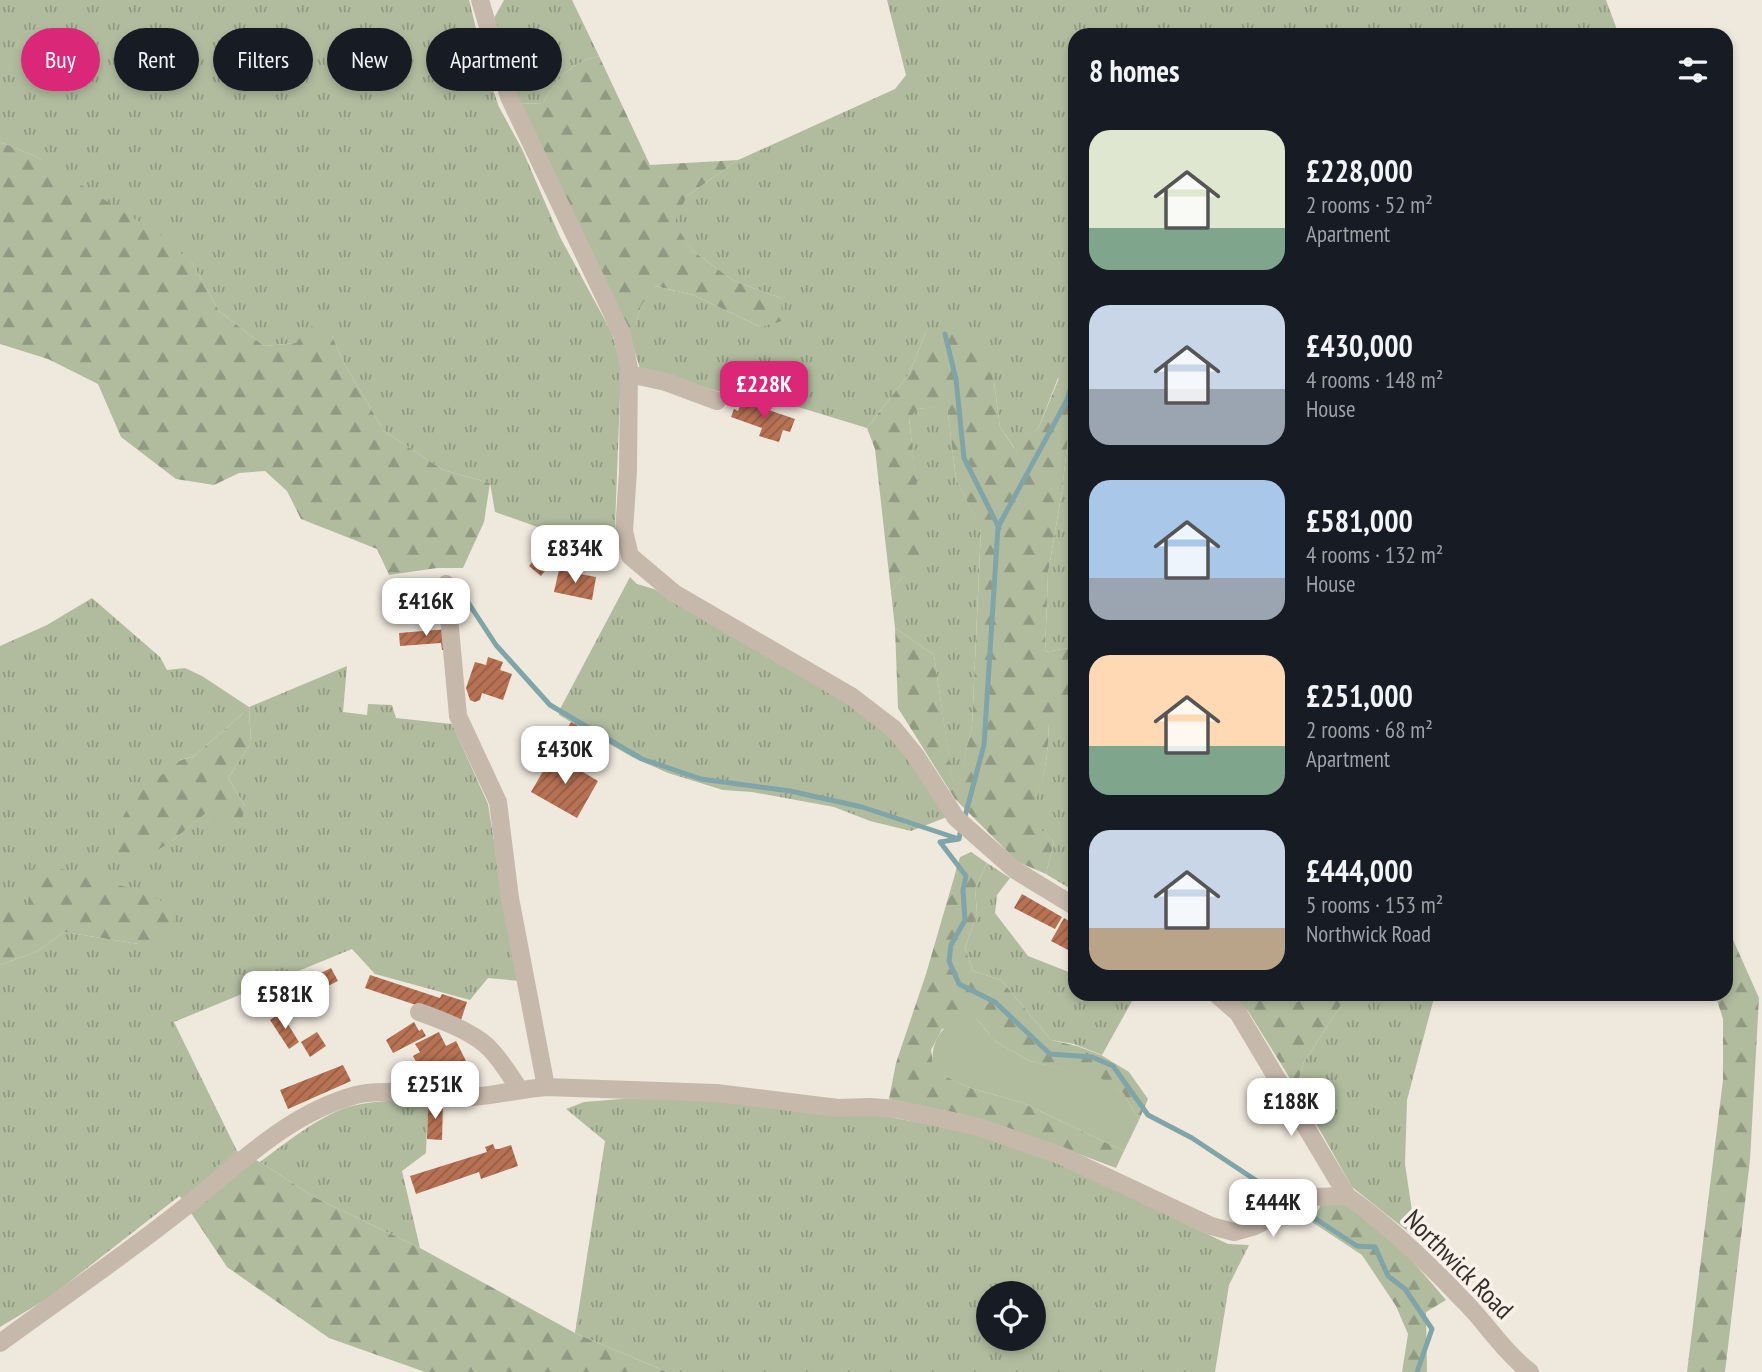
<!DOCTYPE html>
<meta charset="utf-8">
<style>
body{margin:0;font-family:"PT Sans Narrow",sans-serif;background:#242831;color:#f1f3f6;height:100vh;display:flex;flex-direction:column;font-size:26px;white-space:nowrap}
*{box-sizing:border-box;margin:0}
p{font-size:23px;color:#9ea1a6}
.icon{flex:none;width:38px;height:38px;fill:none;stroke:currentColor;stroke-width:2;stroke-linecap:round;stroke-linejoin:round}
.map{position:relative;flex:1;overflow:hidden}
.details{position:absolute;left:1068px;top:28px;width:665px;height:973px;display:flex;flex-direction:column;background:#171b24;border-radius:21px;box-shadow:0 4px 10px #0003}
.details>*{flex:none}
.guide{position:absolute;left:21px;top:28px;width:665px;height:63px;display:flex;gap:14px}
.buttons{position:absolute;left:976px;top:1281px;display:grid;gap:14px}
.buttons a{display:grid;place-items:center;width:70px;height:70px;border-radius:50%;background:#171b24;box-shadow:0 4px 10px #0003;font-size:35px}
.price{position:absolute;translate:-50% -60px;padding:0 16px;border-radius:14px;background:#fff;color:#222;font-size:23px;line-height:46px;filter:drop-shadow(0 2px 4px #0008)}
.price::after{content:'';position:absolute;left:50%;top:42px;width:21px;height:16px;margin-left:-10px;background:inherit;clip-path:polygon(0 0,100% 0,50% 100%)}
.price.on{background:#db2777;color:#fff}
ul{padding:0;list-style:none}
li{display:flex;align-items:center;gap:21px;height:175px;padding:0 21px}
li span{display:grid;place-items:center;flex:none;width:196px;height:140px;border-radius:21px;color:#555}
li>.icon{margin-inline-start:auto}
span .icon{width:84px;height:84px;fill:#fffc;stroke-width:1}
li b{font-size:30px}
h2{display:flex;justify-content:space-between;align-items:center;height:84px;padding:0 21px;font-size:30px}
.tag{padding:0 24px;border-radius:32px;background:#171b24;box-shadow:0 4px 10px #0003;font-size:24px;line-height:63px}
.tag.on{background:#db2777;color:#fff}
.map>svg:first-child{display:block}
</style>
<div class="map">
<svg width="1762" height="1372" viewBox="0 0 1762 1372">
<defs>
<pattern id="grass-tufts" width="24" height="20" patternUnits="userSpaceOnUse" patternTransform="scale(1.75)"><rect width="24" height="20" fill="#b1bc9f"/><path d="M3 7l-1-3M5 7V3M7 7l1-3M15 17l-1-3M17 17v-4M19 17l1-3" fill="none" stroke="#919982"/></pattern>
<pattern id="forest-firs" width="22" height="20" patternUnits="userSpaceOnUse" patternTransform="scale(1.75)"><rect width="22" height="20" fill="#b1bc9f"/><path d="M5 1l3.5 6h-7zM16 11l3.5 6h-7z" fill="#919982"/></pattern>
<pattern id="building-hatch" width="6" height="6" patternUnits="userSpaceOnUse" patternTransform="scale(1.75)"><rect width="6" height="6" fill="#b77153"/><path d="M-1 1l2-2M0 6l6-6M5 7l2-2" fill="none" stroke="#965d45"/></pattern>
</defs>
<rect width="100%" height="100%" fill="#efe8dd"/>
<g fill="url(#grass-tufts)" fill-rule="evenodd">
<path d="M 0,0 L 469,0 L 486,69 L 499,107 L 522,149 L 560,237 L 612,333 L 621,368 L 614,554 L 495,512 L 490,483 L 443,470 L 384,431 L 345,365 L 332,336 L 296,343 L 264,346 L 219,311 L 192,263 L 35,156 L 0,142 Z"/>
<path d="M 504,0 L 572,0 L 599,56 C 569,64 559,77 543,103 L 518,104 L 493,20 Z"/>
<path d="M 887,0 L 1606,0 L 1619,35 L 1074,35 L 1074,394 L 1058,378 L 1039,427 L 1015,449 L 1000,427 L 994,382 L 926,332 L 909,374 L 867,428 L 739,389 L 721,392 L 640,369 L 628,329 L 635,327 L 641,306 L 654,286 L 693,295 L 761,327 L 781,298 L 734,281 L 693,251 L 673,223 L 687,196 L 738,160 L 895,89 L 906,75 Z"/>
<path d="M 947,405 L 956,479 L 981,528 L 972,726 L 955,799 L 934,655 L 895,628 L 891,592 L 923,548 L 909,417 L 918,409 Z"/>
<path d="M 1074,418 L 1074,647 L 1045,652 L 1048,573 L 1062,491 L 1068,438 Z"/>
<path d="M 630,577 L 637,584 L 654,589 L 799,671 L 869,717 L 907,754 L 947,817 L 911,831 L 870,821 L 834,807 L 752,792 L 723,790 L 668,773 L 632,757 L 559,715 L 559,711 Z"/>
<path d="M 92,598 L 160,657 L 167,670 L 185,668 L 202,676 L 249,707 L 347,666 L 343,712 L 367,715 L 368,704 L 392,705 L 396,718 L 452,724 L 488,804 L 505,910 L 520,981 L 488,978 L 470,1000 L 375,974 L 352,949 L 174,1022 L 237,1151 L 50,1297 L 0,1327 L 0,965 L 36,952 L 64,932 L 139,944 L 28,905 L 0,905 L 0,646 L 47,625 ZM 249,708 L 251,743 L 228,778 L 245,806 L 207,812 L 172,841 L 180,760 L 194,756 Z"/>
<path d="M 1074,712 L 1074,891 L 1046,874 L 1054,842 L 1027,817 C 1045,783 1048,759 1049,721 Z"/>
<path d="M 987,863 L 1010,878 L 997,895 L 995,913 L 1028,956 L 1074,974 L 1074,994 L 1136,994 L 1102,1055 L 1074,1044 L 1051,1040 L 1001,980 L 973,971 L 965,948 L 977,913 L 975,888 Z"/>
<path d="M 1348,994 L 1435,994 L 1407,1100 L 1405,1164 L 1416,1238 L 1352,1187 L 1296,1088 L 1304,1062 Z"/>
<path d="M 646,1097 L 711,1099 L 884,1116 L 981,1134 L 1063,1165 L 1228,1244 L 1249,1245 L 1229,1285 L 1215,1372 L 667,1372 L 575,1333 L 605,1141 L 566,1109 L 584,1102 ZM 989,1293 L 1034,1293 L 1034,1339 L 989,1339 Z"/>
<path d="M 428,1099 L 426,1153 L 402,1171 L 420,1248 L 314,1197 L 260,1162 C 284,1144 323,1113 352,1106 C 377,1100 403,1100 428,1099 Z"/>
</g>
<g fill="url(#forest-firs)">
<path d="M 599,56 L 650,165 L 738,160 L 687,196 L 674,223 L 693,251 L 734,281 L 781,298 L 782,321 L 761,327 L 693,295 L 655,286 L 641,306 L 635,328 L 628,329 L 518,104 L 543,103 C 559,77 569,64 599,56 Z"/>
<path d="M 0,142 L 35,156 L 162,236 L 192,263 L 219,311 L 264,346 L 296,343 L 309,325 L 332,336 L 345,365 L 384,431 L 443,470 L 490,483 L 484,522 L 463,568 L 437,568 L 389,575 L 377,549 L 301,519 L 287,491 L 265,471 L 239,473 L 214,485 L 176,479 L 121,437 L 98,384 L 48,359 L 0,344 Z"/>
<path d="M 953,324 L 978,346 L 994,382 L 1000,427 L 1014,448 L 1039,427 L 1059,378 L 1074,394 L 1074,418 L 1068,438 L 1062,491 L 1048,573 L 1045,652 L 1074,647 L 1074,712 L 1049,722 C 1048,759 1045,783 1028,817 L 1054,842 L 1046,874 L 1018,862 L 955,799 L 898,708 L 895,628 L 934,655 L 955,796 L 972,726 L 981,529 L 956,479 L 947,406 L 918,409 L 909,418 L 924,548 L 891,592 L 875,449 L 867,428 L 909,374 L 926,332 Z"/>
<path d="M 249,708 L 251,743 L 228,778 L 245,806 L 240,829 L 206,813 L 172,841 L 145,858 L 108,852 L 117,828 L 135,795 L 181,760 L 194,756 Z"/>
<path d="M 971,852 L 987,863 L 975,888 L 977,913 L 965,948 L 973,971 L 1001,980 L 1051,1040 L 1077,1046 L 1101,1055 L 1129,1072 L 1148,1099 L 1139,1120 L 1123,1093 L 1099,1078 L 1030,1061 L 996,1042 L 976,1018 L 942,1029 L 931,1050 L 934,1070 L 967,1087 L 1023,1103 L 1124,1151 L 1116,1168 L 1047,1142 L 961,1114 L 889,1099 L 896,1063 L 926,974 L 960,857 Z"/>
<path d="M 59,868 L 143,892 L 178,909 L 167,939 L 139,944 L 64,932 L 36,952 L 0,965 L 0,905 L 28,905 L 31,869 Z"/>
<path d="M 1726,924 L 1759,998 L 1750,1160 L 1725,1372 L 1687,1372 L 1723,1080 L 1723,1019 L 1715,994 L 1726,994 Z"/>
<path d="M 1228,994 L 1292,994 L 1297,1002 L 1305,994 L 1348,994 L 1304,1062 L 1296,1088 L 1248,1011 Z"/>
<path d="M 237,1151 L 260,1162 L 314,1197 L 420,1248 L 575,1333 L 667,1372 L 425,1372 L 329,1338 L 227,1267 L 179,1195 Z"/>
<path d="M 1344,1202 C 1384,1226 1416,1265 1446,1300 L 1426,1312 L 1427,1372 L 1402,1372 L 1408,1334 L 1396,1306 L 1362,1255 L 1312,1222 L 1322,1203 Z"/>
</g>
<path fill="#b1bc9f" d="M 960,1013 L 976,1018 L 996,1042 L 1030,1061 L 1099,1077 L 1123,1093 L 1139,1120 L 1124,1151 L 1023,1103 L 967,1087 L 933,1070 C 930,1041 939,1032 960,1013 Z"/>
<g fill="none" stroke-linecap="round" stroke-linejoin="round">
<g stroke="#80a5a9" stroke-width="5">
<path d="M 945,334 L 956,379 L 964,458 L 999,528"/>
<path d="M 456,584 L 496,645 L 550,705 L 642,759 L 701,779 L 790,791 L 862,807 L 956,838"/>
<path d="M 964,820 L 984,745 L 998,527 L 1067,400 L 1074,377"/>
<path d="M 961,829 L 959,839 L 940,842 L 966,876 L 963,890 L 965,920 L 951,945 L 949,961 L 959,984 L 995,1002 L 1050,1054 L 1092,1057 L 1113,1066 L 1148,1115 L 1192,1138 L 1287,1201"/>
<path d="M 1296,1206 L 1357,1246 L 1375,1247 L 1388,1276 L 1405,1289 L 1432,1329 L 1417,1372"/>
</g>
</g>
<g fill="url(#building-hatch)">
<path d="M 742,401 L 795,419 L 790,432 L 783,430 L 779,442 L 759,436 L 762,428 L 731,417 L 734,409 L 738,411 Z"/>
<path d="M 549,542 L 560,552 L 541,576 L 529,566 Z"/>
<path d="M 559,570 L 596,577 L 592,600 L 554,592 Z"/>
<path d="M 448,629 L 449,650 L 442,650 L 441,643 L 400,646 L 399,633 Z"/>
<path d="M 488,657 L 503,662 L 500,670 L 512,674 L 503,700 L 482,693 L 480,700 L 475,702 L 470,700 L 466,688 L 475,662 L 486,665 Z"/>
<path d="M 571,722 L 585,730 L 576,747 L 561,739 Z"/>
<path d="M 553,754 L 598,781 L 577,818 L 531,792 Z"/>
<path d="M 1022,894 L 1062,917 L 1055,929 L 1014,908 Z"/>
<path d="M 1064,918 L 1074,924 L 1074,953 L 1051,941 Z"/>
<path d="M 331,968 L 338,981 L 306,997 L 299,984 Z"/>
<path d="M 370,975 L 440,998 L 442,994 L 467,1002 L 461,1020 L 365,988 Z"/>
<path d="M 281,1013 L 299,1042 L 289,1049 L 270,1020 Z"/>
<path d="M 414,1022 L 419,1031 L 422,1029 L 426,1036 L 393,1053 L 386,1040 Z"/>
<path d="M 317,1032 L 326,1046 L 310,1057 L 301,1042 Z"/>
<path d="M 439,1032 L 446,1046 L 456,1041 L 467,1063 L 422,1087 L 413,1072 L 420,1069 L 413,1056 L 420,1052 L 415,1044 Z"/>
<path d="M 343,1065 L 351,1081 L 288,1109 L 280,1090 Z"/>
<path d="M 428,1102 L 443,1102 L 442,1140 L 427,1139 Z"/>
<path d="M 493,1144 L 495,1149 L 499,1149 L 511,1145 L 518,1166 L 481,1179 L 479,1172 L 416,1194 L 410,1176 L 487,1152 L 485,1147 Z"/>
</g>
<g fill="none" stroke-linecap="round" stroke-linejoin="round">
<g stroke="#c6b8ab" stroke-width="18">
<path d="M 480,0 L 509,97 L 622,334 L 629,368 L 628,471 L 624,531 L 630,556 L 674,593 L 851,696 L 894,729 L 916,756 L 956,818 L 1015,870 L 1074,906"/>
<path d="M 629,374 L 666,382 L 717,401"/>
<path d="M 446,584 L 458,716 L 498,802 L 510,898 L 546,1087"/>
<path d="M 1216,994 L 1238,1013 L 1347,1196 C 1388,1225 1429,1264 1464,1301 C 1487,1324 1504,1352 1530,1372"/>
<path d="M 419,1012 C 439,1019 474,1032 489,1048 C 501,1060 510,1075 519,1089"/>
<path d="M 0,1343 C 60,1299 122,1257 180,1211 C 235,1168 286,1114 356,1095 C 394,1086 434,1100 472,1097 C 497,1095 521,1089 546,1087 L 716,1093 L 838,1108 L 870,1107 L 897,1109 L 979,1127 L 1062,1156 L 1211,1226 L 1234,1232 L 1255,1226 L 1271,1218 L 1289,1203 L 1312,1197 L 1347,1196"/>
</g>
</g>
<g text-anchor="middle" dominant-baseline="central" stroke-width="7" stroke-linejoin="round" paint-order="stroke">
<g font-size="26" fill="#342d29" stroke="#f7f1e9">
<text transform="translate(1459 1264) rotate(45)">Northwick Road</text>
</g>
</g>
</svg>
<div class="buttons">
<a><svg class="icon" aria-label="locate" viewBox="0 0 24 24"><circle cx="12" cy="12" r="6"/><path d="M12 2v4M12 18v4M2 12h4M18 12h4"/></svg></a>
</div>
<b class="price on" style="left:764px;top:421px">£228K</b>
<b class="price" style="left:575px;top:585px">£834K</b>
<b class="price" style="left:426px;top:638px">£416K</b>
<b class="price" style="left:565px;top:786px">£430K</b>
<b class="price" style="left:285px;top:1031px">£581K</b>
<b class="price" style="left:435px;top:1121px">£251K</b>
<b class="price" style="left:1291px;top:1138px">£188K</b>
<b class="price" style="left:1273px;top:1239px">£444K</b>
<div class="guide">
<a class="tag on">Buy</a>
<a class="tag">Rent</a>
<a class="tag">Filters</a>
<a class="tag">New</a>
<a class="tag">Apartment</a>
</div>
<section class="details">
<h2>8 homes<svg class="icon" aria-label="filters" viewBox="0 0 24 24"><path d="M4 7h16M4 17h16"/><circle cx="9" cy="7" r="2"/><circle cx="15" cy="17" r="2"/></svg></h2>
<ul>
<li><span style="background:linear-gradient(#dfe7d0 70%,#7fa58c 0)"><svg class="icon" aria-label="home" viewBox="0 0 24 24"><path d="M3 11l9-7 9 7M6 9v11h12V9"/></svg></span><div><b>£228,000</b><p>2 rooms · 52 m²</p><p>Apartment</p></div></li>
<li><span style="background:linear-gradient(#c9d6e8 60%,#9aa5b1 0)"><svg class="icon" aria-label="home" viewBox="0 0 24 24"><path d="M3 11l9-7 9 7M6 9v11h12V9"/></svg></span><div><b>£430,000</b><p>4 rooms · 148 m²</p><p>House</p></div></li>
<li><span style="background:linear-gradient(#a9c7e8 70%,#9aa5b1 0)"><svg class="icon" aria-label="home" viewBox="0 0 24 24"><path d="M3 11l9-7 9 7M6 9v11h12V9"/></svg></span><div><b>£581,000</b><p>4 rooms · 132 m²</p><p>House</p></div></li>
<li><span style="background:linear-gradient(#ffd9b3 65%,#7fa58c 0)"><svg class="icon" aria-label="home" viewBox="0 0 24 24"><path d="M3 11l9-7 9 7M6 9v11h12V9"/></svg></span><div><b>£251,000</b><p>2 rooms · 68 m²</p><p>Apartment</p></div></li>
<li><span style="background:linear-gradient(#c9d6e8 70%,#b9a48a 0)"><svg class="icon" aria-label="home" viewBox="0 0 24 24"><path d="M3 11l9-7 9 7M6 9v11h12V9"/></svg></span><div><b>£444,000</b><p>5 rooms · 153 m²</p><p>Northwick Road</p></div></li>
</ul>
</section>
</div>
